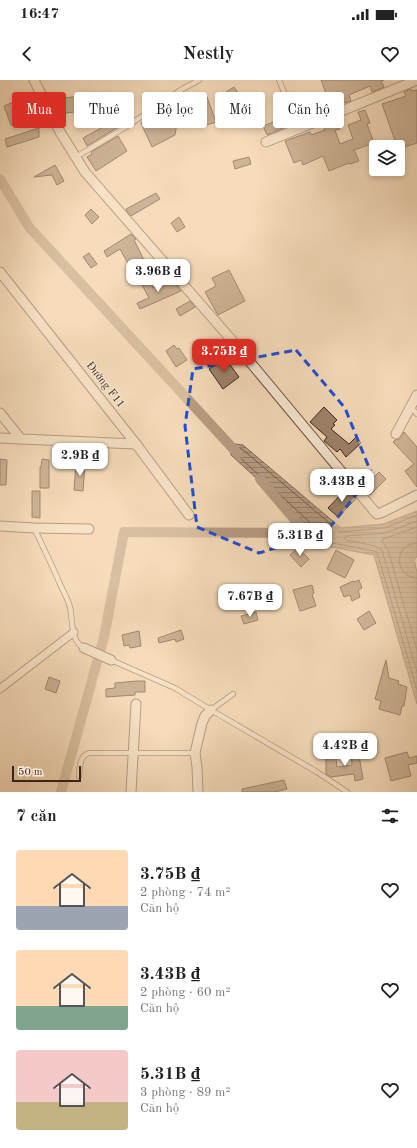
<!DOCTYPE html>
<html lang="vi">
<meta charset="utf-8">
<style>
body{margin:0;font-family:"Old Standard TT",serif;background:#f6f6f6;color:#222;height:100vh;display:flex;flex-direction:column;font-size:15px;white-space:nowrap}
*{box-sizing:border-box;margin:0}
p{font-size:13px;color:#767676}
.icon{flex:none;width:22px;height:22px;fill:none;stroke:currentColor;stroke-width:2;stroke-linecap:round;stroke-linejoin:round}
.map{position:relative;height:712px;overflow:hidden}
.panel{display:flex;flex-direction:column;background:#fff;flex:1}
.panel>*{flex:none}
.banner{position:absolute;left:12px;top:12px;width:393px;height:36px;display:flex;gap:8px}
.buttons{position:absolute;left:369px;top:60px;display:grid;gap:8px}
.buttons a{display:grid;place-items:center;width:36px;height:36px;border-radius:4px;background:#fff;box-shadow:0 2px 6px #0003;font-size:20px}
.scale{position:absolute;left:12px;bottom:10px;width:69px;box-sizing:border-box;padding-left:4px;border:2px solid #3e2317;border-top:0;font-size:11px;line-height:14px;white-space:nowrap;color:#3e2317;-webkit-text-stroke:3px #f8e8d3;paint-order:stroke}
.price{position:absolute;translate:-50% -34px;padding:0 9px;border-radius:8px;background:#fff;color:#222;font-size:13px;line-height:26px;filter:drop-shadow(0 1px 2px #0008)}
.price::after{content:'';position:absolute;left:50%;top:24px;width:12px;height:9px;margin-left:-6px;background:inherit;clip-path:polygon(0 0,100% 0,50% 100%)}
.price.on{background:#d93025;color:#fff}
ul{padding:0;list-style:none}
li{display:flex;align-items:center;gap:12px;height:100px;padding:0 16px}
li span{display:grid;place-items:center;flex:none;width:112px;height:80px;border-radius:4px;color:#555}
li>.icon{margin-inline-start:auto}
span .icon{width:48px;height:48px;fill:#fffc;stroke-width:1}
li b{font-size:17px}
h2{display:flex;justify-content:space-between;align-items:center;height:48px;padding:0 16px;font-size:17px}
.pill{padding:0 14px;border-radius:4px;background:#fff;box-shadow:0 2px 6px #0003;font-size:14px;line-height:36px}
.pill.on{background:#d93025;color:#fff}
.status{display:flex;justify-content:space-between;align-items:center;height:28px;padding:0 20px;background:#fff;direction:ltr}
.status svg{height:11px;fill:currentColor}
header{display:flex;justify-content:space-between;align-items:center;height:52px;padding:0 16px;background:#fff;font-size:18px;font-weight:700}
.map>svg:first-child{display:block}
</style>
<div class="status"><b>16:47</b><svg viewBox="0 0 49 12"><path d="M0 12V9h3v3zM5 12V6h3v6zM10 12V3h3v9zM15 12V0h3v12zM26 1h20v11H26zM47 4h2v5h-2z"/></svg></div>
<header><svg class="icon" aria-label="back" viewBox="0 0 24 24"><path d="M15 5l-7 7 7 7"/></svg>Nestly<svg class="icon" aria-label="heart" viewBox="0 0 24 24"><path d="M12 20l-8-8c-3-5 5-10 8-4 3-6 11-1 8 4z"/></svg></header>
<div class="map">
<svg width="417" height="712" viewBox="0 0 417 712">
<defs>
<pattern id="water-rules" width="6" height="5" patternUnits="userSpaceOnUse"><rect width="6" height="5" fill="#b79d83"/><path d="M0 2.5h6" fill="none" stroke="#96806a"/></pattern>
</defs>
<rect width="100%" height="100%" fill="#f5dcbb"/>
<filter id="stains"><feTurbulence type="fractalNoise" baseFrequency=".005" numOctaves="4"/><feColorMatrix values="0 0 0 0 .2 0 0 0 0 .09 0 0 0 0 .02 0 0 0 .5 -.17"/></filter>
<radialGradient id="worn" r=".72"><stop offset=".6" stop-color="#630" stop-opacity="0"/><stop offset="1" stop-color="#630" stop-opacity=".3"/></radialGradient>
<path fill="url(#water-rules)" stroke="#876c58" d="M 229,363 L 243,365 L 341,448 L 383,444 L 417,431 L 417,477 L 414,479 L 417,492 L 417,624 L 374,475 L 331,467 L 231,375 Z"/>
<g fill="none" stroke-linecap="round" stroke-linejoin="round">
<g stroke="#7a604d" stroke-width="1">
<path d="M 417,435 L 384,448 L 340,452 L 242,369 L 236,368 L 234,369 L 235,373 L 332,463 L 374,471 L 377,472 L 417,610"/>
<path d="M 417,441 L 385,453 L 346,456 L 344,458 L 346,460 L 375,466 L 382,470 L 417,592"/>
<path d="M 417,447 L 383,459 L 382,461 L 388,470 L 417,570"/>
<path d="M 417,463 C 393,464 394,497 417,498"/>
</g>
<g stroke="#b79d83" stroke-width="10">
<path d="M 0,99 L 29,147 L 238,374"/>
<path d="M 61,712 L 104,557 L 124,452 L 306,453 L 260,399"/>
</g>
</g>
<g fill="#9d836c" stroke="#3e2317">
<path d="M 321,0 L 384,0 L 381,1 L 384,7 L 372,12 L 370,6 L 349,15 L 351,21 L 331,26 Z"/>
<path d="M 234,7 L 240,16 L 232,21 L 226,12 Z"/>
<path d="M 411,9 L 412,11 L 417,10 L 417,63 L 398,69 L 382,24 L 406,16 L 404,12 Z"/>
<path d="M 95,14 L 97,29 L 59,34 L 57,19 Z"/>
<path d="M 197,14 L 199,21 L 207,17 L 216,42 L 204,46 L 202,40 L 199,41 L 189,17 Z"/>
<path d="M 28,16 L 35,34 L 11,45 L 4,26 Z"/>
<path d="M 123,28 L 131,39 L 87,66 L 83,58 L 112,42 L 109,38 Z"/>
<path d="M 170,28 L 177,42 L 175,55 L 152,67 L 141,43 Z"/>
<path d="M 365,30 L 370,43 L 367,44 L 374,63 L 354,70 L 359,81 L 350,84 L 349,83 L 329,91 L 323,76 L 303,85 L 301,80 L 294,83 L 285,61 L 310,52 L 311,55 L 325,50 L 323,45 L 337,40 L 340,49 L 335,50 L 340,64 L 353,59 L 348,45 L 361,40 L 358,32 Z"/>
<path d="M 284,38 L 286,43 L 292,40 L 293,44 L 267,55 L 263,46 Z"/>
<path d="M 39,48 L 39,57 L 7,67 L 5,59 Z"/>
<path d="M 118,56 L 127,71 L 96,91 L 87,77 L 92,74 L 91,72 Z"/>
<path d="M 249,77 L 251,84 L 235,89 L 233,81 Z"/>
<path d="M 55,85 L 64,101 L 57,105 L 52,95 L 34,97 Z"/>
<path d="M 156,113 L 160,119 L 131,136 L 129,134 L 126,129 Z"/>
<path d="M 91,129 L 99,137 L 92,144 L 85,135 Z"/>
<path d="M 179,137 L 185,147 L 177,152 L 171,143 Z"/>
<path d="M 131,154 L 136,159 L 134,160 L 145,182 L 131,189 L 120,169 L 107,177 L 104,171 Z"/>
<path d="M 89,173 L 97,184 L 91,188 L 83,177 Z"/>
<path d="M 229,190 L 245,221 L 218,235 L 205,212 L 216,206 L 212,198 Z"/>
<path d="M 171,199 L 181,211 L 140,229 L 137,223 L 149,218 L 142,205 L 150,201 L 153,208 Z"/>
<path d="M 190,221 L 195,227 L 180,236 L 176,229 Z"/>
<path d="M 174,265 L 177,269 L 179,268 L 187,280 L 176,287 L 166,271 Z"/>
<path d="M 225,278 L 239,297 L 223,309 L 209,289 Z"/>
<path d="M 324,327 L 337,340 L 333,344 L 335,345 L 331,349 L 349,364 L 356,357 L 361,363 L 346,377 L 340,369 L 337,372 L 324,361 L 327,357 L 310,342 Z"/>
<path d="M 404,352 L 417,367 L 417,407 L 405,391 L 414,384 L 393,362 L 395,360 L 399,359 Z"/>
<path d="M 0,379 L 7,380 L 6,405 L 0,405 Z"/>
<path d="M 42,379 L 49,380 L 49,408 L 40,408 L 40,387 L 41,387 Z"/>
<path d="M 76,383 L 85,384 L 83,411 L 74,410 Z"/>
<path d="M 379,392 L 386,399 L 370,415 L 363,408 Z"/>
<path d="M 331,394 L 337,399 L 326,414 L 319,408 Z"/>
<path d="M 347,408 L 356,419 L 338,437 L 328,428 Z"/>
<path d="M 32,411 L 40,411 L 40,438 L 32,437 Z"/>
<path d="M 298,468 L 309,479 L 301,487 L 290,475 Z"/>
<path d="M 336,470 L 354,480 L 345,498 L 327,489 Z"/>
<path d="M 359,500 L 362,508 L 358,510 L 360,517 L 352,521 L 350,515 L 344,517 L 340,507 L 353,501 L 354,502 Z"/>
<path d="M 312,505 L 314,513 L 312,514 L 316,526 L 300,531 L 293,510 Z"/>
<path d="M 369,531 L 376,543 L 364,550 L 357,539 Z"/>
<path d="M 256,532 L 258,540 L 244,544 L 241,536 Z"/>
<path d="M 181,550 L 184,559 L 176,562 L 175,559 L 159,563 L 158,558 Z"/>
<path d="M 139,551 L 141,566 L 130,568 L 129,565 L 124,566 L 122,555 Z"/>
<path d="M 386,580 L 389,598 L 399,601 L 398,604 L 407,607 L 404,626 L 402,626 L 400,635 L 379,629 L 381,621 L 375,619 Z"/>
<path d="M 49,597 L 60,601 L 56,613 L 45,609 Z"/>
<path d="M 137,601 L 145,601 L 145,612 L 135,612 L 135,615 L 106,617 L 106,609 L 115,608 L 115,603 Z"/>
<path d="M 358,670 L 363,699 L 355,701 L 354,694 L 331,697 L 326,694 L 326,679 L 336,678 L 337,687 L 352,685 L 351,671 Z"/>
<path d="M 407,672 L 409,678 L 417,676 L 417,683 L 408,685 L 411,696 L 391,701 L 385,678 Z"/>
<path d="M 284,700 L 287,709 L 275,712 L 242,712 L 242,709 Z"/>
</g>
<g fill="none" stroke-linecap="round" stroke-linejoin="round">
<defs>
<g id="service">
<path d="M 279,0 L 299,48"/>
<path d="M 76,77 L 129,45 L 179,11 L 199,0"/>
<path d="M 411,327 L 417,334"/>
<path d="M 34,448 C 43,467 52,485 60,504 C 63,511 68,519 70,527 C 73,540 70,561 84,568"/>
<path d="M 111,580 L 175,608 L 211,630 L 317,692 L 347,712"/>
<path d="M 211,630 L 233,614"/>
<path d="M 79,696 C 80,686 79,677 89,673 L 195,673"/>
</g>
<path id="pedestrian" d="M 0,609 L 74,552"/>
<g id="minor">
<path d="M 34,0 L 60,52 L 85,92 L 230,258 L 375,432 L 377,434 L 381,433 L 417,415"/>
<path d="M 266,62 L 417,0"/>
<path d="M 0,192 L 136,364 L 189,435"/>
<path d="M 0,333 L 21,359 L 136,364"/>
<path d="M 396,354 L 417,315"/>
<path d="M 0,358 L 21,359"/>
<path d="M 0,446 L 34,448 L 89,449"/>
<path d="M 84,568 L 111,580"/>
<path d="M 131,712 L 136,624"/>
<path d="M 198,712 L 197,687 L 195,673 L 202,643 L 205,636 L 211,630"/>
</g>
</defs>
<use href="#service" stroke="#6c5140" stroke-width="6"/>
<use href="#pedestrian" stroke="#6c5140" stroke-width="9"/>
<use href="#minor" stroke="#6c5140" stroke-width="11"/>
<use href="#service" stroke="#f8e8d3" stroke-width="4.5"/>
<use href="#pedestrian" stroke="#f8e8d3" stroke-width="7"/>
<use href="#minor" stroke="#f8e8d3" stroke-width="9"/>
</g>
<path d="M0 0H417V712H0ZM 296,270 L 345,328 L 372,395 L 325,453 L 259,473 L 197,447 L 185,346 L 193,289 Z" fill="#f5dcbb" fill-opacity=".55" fill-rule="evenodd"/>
<path fill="none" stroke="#1d4ed8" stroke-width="3" stroke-dasharray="8 5" stroke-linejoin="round" d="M 296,270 L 345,328 L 372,395 L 325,453 L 259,473 L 197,447 L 185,346 L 193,289 Z"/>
<g text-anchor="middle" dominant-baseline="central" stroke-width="3" stroke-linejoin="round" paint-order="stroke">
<g font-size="11" fill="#3e2317" stroke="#f8e8d3">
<text transform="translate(105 305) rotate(52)">Đường F11</text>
</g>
</g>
<rect width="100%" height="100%" filter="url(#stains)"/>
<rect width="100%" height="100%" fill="url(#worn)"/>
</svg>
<div class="buttons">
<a><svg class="icon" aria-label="layers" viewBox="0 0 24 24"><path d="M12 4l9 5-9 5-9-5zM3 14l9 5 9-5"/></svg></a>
</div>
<div class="scale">50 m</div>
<b class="price" style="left:158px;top:213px">3.96B ₫</b>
<b class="price on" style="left:224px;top:293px">3.75B ₫</b>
<b class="price" style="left:80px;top:397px">2.9B ₫</b>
<b class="price" style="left:342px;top:423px">3.43B ₫</b>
<b class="price" style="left:300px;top:477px">5.31B ₫</b>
<b class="price" style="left:250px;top:538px">7.67B ₫</b>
<b class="price" style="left:345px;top:687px">4.42B ₫</b>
<div class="banner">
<a class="pill on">Mua</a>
<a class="pill">Thuê</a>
<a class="pill">Bộ lọc</a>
<a class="pill">Mới</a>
<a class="pill">Căn hộ</a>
</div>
</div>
<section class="panel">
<h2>7 căn<svg class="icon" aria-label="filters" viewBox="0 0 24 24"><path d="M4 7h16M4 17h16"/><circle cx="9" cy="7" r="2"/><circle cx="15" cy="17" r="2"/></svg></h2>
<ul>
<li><span style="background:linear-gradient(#ffd9b3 70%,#9aa5b1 0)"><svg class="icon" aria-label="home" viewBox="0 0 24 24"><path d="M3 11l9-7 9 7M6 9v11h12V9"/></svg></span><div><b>3.75B ₫</b><p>2 phòng · 74 m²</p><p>Căn hộ</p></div><svg class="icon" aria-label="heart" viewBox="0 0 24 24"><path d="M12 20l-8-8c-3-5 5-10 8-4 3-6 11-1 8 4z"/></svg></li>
<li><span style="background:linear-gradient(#ffd9b3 70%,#7fa58c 0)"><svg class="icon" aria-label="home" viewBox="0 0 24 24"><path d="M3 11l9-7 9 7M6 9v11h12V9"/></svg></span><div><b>3.43B ₫</b><p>2 phòng · 60 m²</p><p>Căn hộ</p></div><svg class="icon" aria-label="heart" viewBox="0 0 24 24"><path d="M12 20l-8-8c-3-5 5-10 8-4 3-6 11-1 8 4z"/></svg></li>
<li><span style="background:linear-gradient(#f6c9c9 65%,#c2b280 0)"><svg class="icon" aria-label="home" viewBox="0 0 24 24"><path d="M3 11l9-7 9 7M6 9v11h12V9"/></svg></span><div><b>5.31B ₫</b><p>3 phòng · 89 m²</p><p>Căn hộ</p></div><svg class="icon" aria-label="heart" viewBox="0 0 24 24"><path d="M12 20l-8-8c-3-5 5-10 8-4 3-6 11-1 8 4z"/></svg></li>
</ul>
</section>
